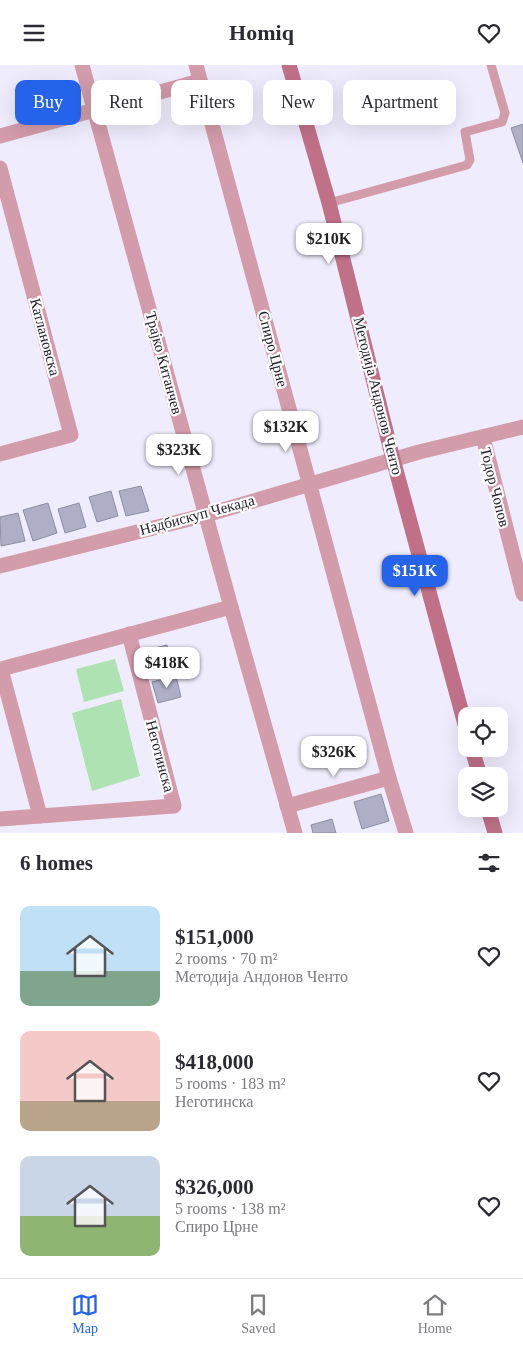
<!DOCTYPE html>
<meta charset="utf-8">
<style>
body{margin:0;font-family:Georgia,serif;background:#f7f7f7;color:#2b2b33;height:100vh;display:flex;flex-direction:column;font-size:19px;white-space:nowrap}
*{box-sizing:border-box;margin:0}
p{font-size:16px;color:#7c7c81}
.icon{flex:none;width:28px;height:28px;fill:none;stroke:currentColor;stroke-width:2;stroke-linecap:round;stroke-linejoin:round}
.map{position:relative;height:768px;overflow:hidden}
.details{display:flex;flex-direction:column;background:#fff;flex:1}
.details>*{flex:none}
.banner{position:absolute;left:15px;top:15px;width:494px;height:45px;display:flex;gap:10px}
.fabs{position:absolute;left:458px;top:642px;display:grid;gap:10px}
.fabs a{display:grid;place-items:center;width:50px;height:50px;border-radius:10px;background:#fff;box-shadow:0 5px 20px #0002;font-size:25px}
.price{position:absolute;translate:-50% -42px;padding:0 11px;border-radius:10px;background:#fff;color:#222;font-size:16px;line-height:32px;filter:drop-shadow(0 1px 2px #0008)}
.price::after{content:'';position:absolute;left:50%;top:30px;width:15px;height:11px;margin-left:-8px;background:inherit;clip-path:polygon(0 0,100% 0,50% 100%)}
.price.current{background:#2563eb;color:#fff}
ul{padding:0;list-style:none}
li{display:flex;align-items:center;gap:15px;height:125px;padding:0 20px}
li span{display:grid;place-items:center;flex:none;width:140px;height:100px;border-radius:10px;color:#555}
li>.icon{margin-inline-start:auto}
span .icon{width:60px;height:60px;fill:#fffc;stroke-width:1}
li b{font-size:21px}
h2{display:flex;justify-content:space-between;align-items:center;height:60px;padding:0 20px;font-size:21px}
.tag{padding:0 18px;border-radius:10px;background:#fff;box-shadow:0 5px 20px #0002;font-size:18px;line-height:45px}
.tag.current{background:#2563eb;color:#fff}
header{display:flex;justify-content:space-between;align-items:center;height:65px;padding:0 20px;background:#fff;font-size:22px;font-weight:600}
.menu{display:flex;justify-content:space-around;align-items:center;height:70px;border-top:1px solid #e1e1e2;background:#fff;font-size:14px;color:#7c7c81}
.menu a{display:grid;justify-items:center;gap:2px}
.menu .current{color:#2563eb}
.map>svg:first-child{display:block}
</style>
<header><svg class="icon" aria-label="menu" viewBox="0 0 24 24"><path d="M4 6h16M4 12h16M4 18h16"/></svg>Homiq<svg class="icon" aria-label="heart" viewBox="0 0 24 24"><path d="M12 20l-8-8c-3-5 5-10 8-4 3-6 11-1 8 4z"/></svg></header>
<div class="map">
<svg width="523" height="768" viewBox="0 0 523 768">
<rect width="100%" height="100%" fill="#efedfd"/>
<g fill="#aee2b2">
<path d="M 115,594 L 124,626 L 84,637 L 76,604 Z"/>
<path d="M 121,634 L 140,711 L 92,726 L 72,648 Z"/>
</g>
<g fill="#aeaec7" stroke="#8d8da5">
<path d="M 523,59 L 523,98 L 511,63 Z"/>
<path d="M 141,421 L 149,446 L 126,451 L 119,426 Z"/>
<path d="M 111,426 L 118,451 L 97,457 L 89,432 Z"/>
<path d="M 48,438 L 57,468 L 33,476 L 23,445 Z"/>
<path d="M 79,438 L 86,462 L 65,468 L 58,444 Z"/>
<path d="M 18,448 L 25,476 L 1,481 L 0,452 Z"/>
<path d="M 167,580 L 172,600 L 151,605 L 146,585 Z"/>
<path d="M 176,611 L 181,632 L 158,638 L 152,617 Z"/>
<path d="M 381,729 L 389,756 L 362,764 L 354,737 Z"/>
<path d="M 332,754 L 336,768 L 313,768 L 311,760 Z"/>
</g>
<g fill="none" stroke-linecap="round" stroke-linejoin="round">
<path stroke="#d39caa" stroke-width="9" d="M 329,138 L 467,100 L 470,95 L 465,67 L 502,57 L 505,48 L 491,0"/>
<g stroke="#d39caa" stroke-width="15">
<path d="M 82,0 L 231,542 L 295,768"/>
<path d="M 196,0 L 389,713 L 406,768"/>
<path d="M 0,71 L 200,16"/>
<path d="M 0,103 L 71,370 L 0,389"/>
<path d="M 483,372 L 523,529"/>
<path d="M 0,501 L 206,450 L 419,387 L 523,362"/>
<path d="M 287,741 L 389,713"/>
<path d="M 40,751 L 174,741 L 129,569"/>
<path d="M 0,754 L 40,751 L 1,604 L 231,542"/>
</g>
<g stroke="#c07188" stroke-width="15">
<path d="M 289,0 L 329,138 L 393,394 L 466,663"/>
<path d="M 472,684 L 480,711"/>
<path d="M 488,744 L 495,768"/>
</g>
</g>
<g text-anchor="middle" dominant-baseline="central" stroke-width="4.5" stroke-linejoin="round" paint-order="stroke">
<g font-size="15" fill="#23212a" stroke="#fcfcfc">
<text transform="translate(45 272) rotate(75)">Катлановска</text>
<text transform="translate(273 284) rotate(75)">Спиро Црне</text>
<text transform="translate(164 298) rotate(75)">Трајко Китанчев</text>
<text transform="translate(378 331) rotate(76)">Методија Андонов Ченто</text>
<text transform="translate(495 422) rotate(76)">Тодор Чопов</text>
<text transform="translate(197 450) rotate(-15)">Надбискуп Чекада</text>
<text transform="translate(160 691) rotate(75)">Неготинска</text>
</g>
</g>
</svg>
<div class="fabs">
<a><svg class="icon" aria-label="locate" viewBox="0 0 24 24"><circle cx="12" cy="12" r="6"/><path d="M12 2v4M12 18v4M2 12h4M18 12h4"/></svg></a>
<a><svg class="icon" aria-label="layers" viewBox="0 0 24 24"><path d="M12 4l9 5-9 5-9-5zM3 14l9 5 9-5"/></svg></a>
</div>
<b class="price" style="left:329px;top:200px">$210K</b>
<b class="price" style="left:286px;top:388px">$132K</b>
<b class="price" style="left:179px;top:411px">$323K</b>
<b class="price current" style="left:415px;top:532px">$151K</b>
<b class="price" style="left:167px;top:624px">$418K</b>
<b class="price" style="left:334px;top:713px">$326K</b>
<div class="banner">
<a class="tag current">Buy</a>
<a class="tag">Rent</a>
<a class="tag">Filters</a>
<a class="tag">New</a>
<a class="tag">Apartment</a>
</div>
</div>
<section class="details">
<h2>6 homes<svg class="icon" aria-label="filters" viewBox="0 0 24 24"><path d="M4 7h16M4 17h16"/><circle cx="9" cy="7" r="2"/><circle cx="15" cy="17" r="2"/></svg></h2>
<ul>
<li><span style="background:linear-gradient(#bfe0f5 65%,#7fa58c 0)"><svg class="icon" aria-label="home" viewBox="0 0 24 24"><path d="M3 11l9-7 9 7M6 9v11h12V9"/></svg></span><div><b>$151,000</b><p>2 rooms · 70 m²</p><p>Методија Андонов Ченто</p></div><svg class="icon" aria-label="heart" viewBox="0 0 24 24"><path d="M12 20l-8-8c-3-5 5-10 8-4 3-6 11-1 8 4z"/></svg></li>
<li><span style="background:linear-gradient(#f6c9c9 70%,#b9a48a 0)"><svg class="icon" aria-label="home" viewBox="0 0 24 24"><path d="M3 11l9-7 9 7M6 9v11h12V9"/></svg></span><div><b>$418,000</b><p>5 rooms · 183 m²</p><p>Неготинска</p></div><svg class="icon" aria-label="heart" viewBox="0 0 24 24"><path d="M12 20l-8-8c-3-5 5-10 8-4 3-6 11-1 8 4z"/></svg></li>
<li><span style="background:linear-gradient(#c9d6e8 60%,#8fb573 0)"><svg class="icon" aria-label="home" viewBox="0 0 24 24"><path d="M3 11l9-7 9 7M6 9v11h12V9"/></svg></span><div><b>$326,000</b><p>5 rooms · 138 m²</p><p>Спиро Црне</p></div><svg class="icon" aria-label="heart" viewBox="0 0 24 24"><path d="M12 20l-8-8c-3-5 5-10 8-4 3-6 11-1 8 4z"/></svg></li>
</ul>
</section>
<nav class="menu">
<a class="current"><svg class="icon" aria-label="map" viewBox="0 0 24 24"><path d="M3 6l6-2 6 2 6-2v14l-6 2-6-2-6 2zM9 4v14M15 6v14"/></svg>Map</a>
<a><svg class="icon" aria-label="saved" viewBox="0 0 24 24"><path d="M7 4h10v16l-5-4-5 4z"/></svg>Saved</a>
<a><svg class="icon" aria-label="home" viewBox="0 0 24 24"><path d="M3 11l9-7 9 7M6 9v11h12V9"/></svg>Home</a>
</nav>
